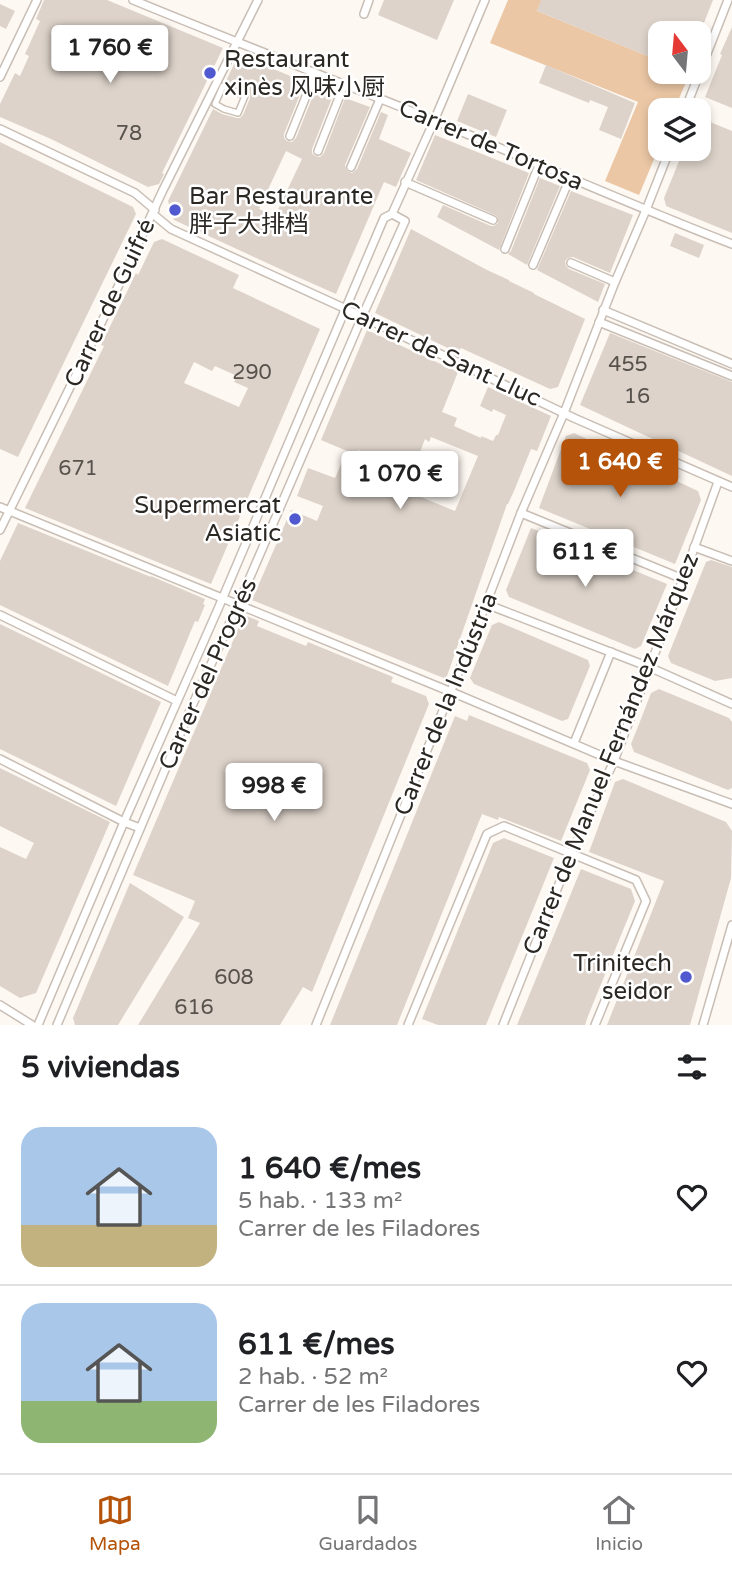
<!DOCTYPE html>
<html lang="es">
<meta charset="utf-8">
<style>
body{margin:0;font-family:"Varela Round","Noto Sans SC",sans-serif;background:#f6f6f6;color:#202124;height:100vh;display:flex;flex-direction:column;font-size:26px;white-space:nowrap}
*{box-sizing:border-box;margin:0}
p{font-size:23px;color:#757577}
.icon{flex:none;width:38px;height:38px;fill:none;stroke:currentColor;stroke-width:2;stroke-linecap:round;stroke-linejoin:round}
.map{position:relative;height:1025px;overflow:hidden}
.drawer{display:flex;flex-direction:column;background:#fff;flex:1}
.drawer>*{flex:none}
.needle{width:46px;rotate:344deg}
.fabs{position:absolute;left:648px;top:21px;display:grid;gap:14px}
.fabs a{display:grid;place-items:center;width:63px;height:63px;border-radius:14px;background:#fff;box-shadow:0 4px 10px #0003;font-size:35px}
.price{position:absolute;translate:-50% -60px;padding:0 16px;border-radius:7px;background:#fff;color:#222;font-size:23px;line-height:46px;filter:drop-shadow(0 2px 4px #0008)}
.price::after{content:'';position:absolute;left:50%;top:42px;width:21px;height:16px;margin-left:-10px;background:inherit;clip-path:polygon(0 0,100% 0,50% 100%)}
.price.active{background:#b45309;color:#fff}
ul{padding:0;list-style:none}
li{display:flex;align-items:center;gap:21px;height:175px;padding:0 21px}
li+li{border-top:2px solid #e0e0e0}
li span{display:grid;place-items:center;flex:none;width:196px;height:140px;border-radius:21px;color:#555}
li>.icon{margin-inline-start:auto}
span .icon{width:84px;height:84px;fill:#fffc;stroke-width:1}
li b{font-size:30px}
h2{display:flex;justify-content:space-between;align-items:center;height:84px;padding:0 21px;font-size:30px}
.dock{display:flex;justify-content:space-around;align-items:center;height:98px;border-top:2px solid #e0e0e0;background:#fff;font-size:19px;color:#757577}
.dock a{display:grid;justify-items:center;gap:4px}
.dock .active{color:#b45309}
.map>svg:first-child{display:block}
</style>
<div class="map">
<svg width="732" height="1025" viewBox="0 0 732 1025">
<rect width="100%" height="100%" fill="#fef8f2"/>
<path fill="#ebc7a5" d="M 508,0 L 542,0 L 537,11 L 660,61 L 660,72 L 690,73 L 674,110 L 660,110 L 660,145 L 639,195 L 605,181 L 638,102 L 490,43 Z"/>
<g fill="#ddd3ca" fill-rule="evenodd">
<path d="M 44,0 L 107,0 L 223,48 L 162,173 L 164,174 L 159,184 L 148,187 L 51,139 L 0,117 L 0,104 L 15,73 L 20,76 L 29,56 L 25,54 L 40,21 L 36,19 Z"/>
<path d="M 384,0 L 454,0 L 437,40 L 378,15 Z"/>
<path d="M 541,0 L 713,0 L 700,33 L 660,33 L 660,61 L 537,11 Z"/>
<path d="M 0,4 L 15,11 L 6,29 L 0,26 Z"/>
<path d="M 732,27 L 732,108 L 705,97 L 722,55 L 720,54 Z"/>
<path d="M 242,56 L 305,82 L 284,134 L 284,138 L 287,141 L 292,142 L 296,138 L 317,86 L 334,93 L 312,149 L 312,153 L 315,156 L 320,157 L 324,153 L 345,98 L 370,107 L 345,165 L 347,171 L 352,173 L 357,169 L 381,112 L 388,115 L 379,139 L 411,153 L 396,187 L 384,182 L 336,294 L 293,275 L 174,220 L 168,201 L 213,109 L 222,114 L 237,118 L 240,118 L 243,115 L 250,98 L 250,93 L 226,81 L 237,58 ZM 286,151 L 302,159 L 275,216 L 259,209 Z"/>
<path d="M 546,65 L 635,103 L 621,139 L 599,130 L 608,107 L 590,100 L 589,103 L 539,83 Z"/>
<path d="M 468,94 L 507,110 L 496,137 L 457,121 Z"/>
<path d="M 698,117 L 732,131 L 732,233 L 666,206 L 664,198 L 684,149 L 698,149 Z"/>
<path d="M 435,135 L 529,173 L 499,250 L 437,217 L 443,205 L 491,226 L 494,226 L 498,223 L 497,216 L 416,180 Z"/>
<path d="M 0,142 L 133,207 L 136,214 L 18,457 L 0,449 Z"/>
<path d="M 540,178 L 560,186 L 527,265 L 508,254 L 511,251 Z"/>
<path d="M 571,191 L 633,215 L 610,273 L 573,257 L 568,258 L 565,261 L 566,266 L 569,269 L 605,284 L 598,302 L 537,270 Z"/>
<path d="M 411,229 L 487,270 L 509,280 L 509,281 L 534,293 L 534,294 L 585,319 L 558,387 L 550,389 L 461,348 L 458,353 L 375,313 Z"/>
<path d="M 675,233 L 704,245 L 699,258 L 670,246 Z"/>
<path d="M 162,239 L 239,275 L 233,288 L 320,329 L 211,584 L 25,508 L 104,346 L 101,345 L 136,273 L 138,275 L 154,242 ZM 194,362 L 212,371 L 215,366 L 237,376 L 234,382 L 248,388 L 239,407 L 184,383 Z"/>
<path d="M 367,330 L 458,372 L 442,412 L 457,418 L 454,426 L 481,438 L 481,436 L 493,441 L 496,435 L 498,435 L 506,415 L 493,409 L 492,412 L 480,406 L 488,387 L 551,416 L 537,451 L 531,449 L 514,491 L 508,504 L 507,504 L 446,679 L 252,600 L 291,510 L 317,521 L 323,506 L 297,496 L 308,468 L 335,478 L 347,451 L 321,440 ZM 431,437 L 478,456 L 455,511 L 350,468 L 358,450 L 412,473 L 425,439 L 429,442 Z"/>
<path d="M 610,333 L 732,382 L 732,476 L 580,405 Z"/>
<path d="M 574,433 L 698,491 L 701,500 L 675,564 L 539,508 L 566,436 Z"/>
<path d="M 18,523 L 151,577 L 151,576 L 205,599 L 203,604 L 205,605 L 198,622 L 195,621 L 168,686 L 0,605 L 0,561 Z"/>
<path d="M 531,528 L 667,584 L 641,646 L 635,649 L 509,597 L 506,590 Z"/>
<path d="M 711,560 L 732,567 L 732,678 L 715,681 L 671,663 L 668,656 L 706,562 Z"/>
<path d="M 244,615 L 259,621 L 257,626 L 306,646 L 308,642 L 393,677 L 391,682 L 426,696 L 429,704 L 312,992 L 303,987 L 280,1025 L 138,1025 L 200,923 L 188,918 L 195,901 L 133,875 Z"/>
<path d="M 499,622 L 588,660 L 590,666 L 568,719 L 562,721 L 474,684 L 470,678 L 474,668 L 492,625 Z"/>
<path d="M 0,624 L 161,702 L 116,806 L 0,749 Z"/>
<path d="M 659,689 L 729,718 L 732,722 L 732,788 L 728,790 L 634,752 L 631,744 L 639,724 L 651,693 Z"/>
<path d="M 469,715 L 587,763 L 590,770 L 561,841 L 499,817 L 498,820 L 482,814 L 397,1025 L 330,1025 L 455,716 L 467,721 Z"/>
<path d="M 0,768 L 110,822 L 36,993 L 20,998 L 0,986 L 0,847 L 26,859 L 34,843 L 0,826 Z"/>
<path d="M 623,779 L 726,822 L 732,831 L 731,878 L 690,1025 L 607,1025 L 664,881 L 589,852 L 615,782 Z"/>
<path d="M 504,838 L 554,858 L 486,1025 L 438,1025 L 422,1019 L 493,843 Z"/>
<path d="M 581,869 L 631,889 L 635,901 L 588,1016 L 585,1025 L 517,1025 Z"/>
<path d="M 130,883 L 184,917 L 118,1025 L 75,1025 L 73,1018 Z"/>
</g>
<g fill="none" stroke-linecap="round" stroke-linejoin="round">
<defs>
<path id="pedestrian" d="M 223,86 L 245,96 L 238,113 L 224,109 L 215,104 Z"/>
<g id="minor">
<path d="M 133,0 C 237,43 343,83 448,126 C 543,166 636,207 732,244"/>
<path d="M 364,14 L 369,0"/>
<path d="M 0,77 L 37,0"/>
<path d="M 685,110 L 728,0"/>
<path d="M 0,129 L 135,193 L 155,210"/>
<path d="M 290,136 L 315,74"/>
<path d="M 318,151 L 344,85"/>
<path d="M 351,167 L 380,99"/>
<path d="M 405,182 L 493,220"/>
<path d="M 153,214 L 171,229 L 346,309 L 574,418 L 732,487"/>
<path d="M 505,249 L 539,165"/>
<path d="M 571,263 L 615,282"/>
<path d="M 533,265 L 570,178"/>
<path d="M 603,310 L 732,364"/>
<path d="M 599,322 L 732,376"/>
<path d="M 0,507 L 461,696 L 614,761 L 732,804"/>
<path d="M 521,513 L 683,579"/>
<path d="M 0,530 L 97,332 L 163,190 L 258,0"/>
<path d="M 694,547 L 732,561"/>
<path d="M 486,604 L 649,667 L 732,704"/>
<path d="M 0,615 L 177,701"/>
<path d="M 574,743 L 611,652"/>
<path d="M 0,759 L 124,822 L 140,828"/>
<path d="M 0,1005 L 32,1025"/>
<path d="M 38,1025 L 124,822 L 218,609 L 384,218 L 392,214 L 434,121 L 485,0"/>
<path d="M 57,1025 L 192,706 L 238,605 L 362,317 L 405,221 L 392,214"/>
<path d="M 316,1025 L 486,604 L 521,513 L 564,413 L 615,282 L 646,210 L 670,149"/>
<path d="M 408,1025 L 487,834 L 504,826 L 636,880 L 646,901 L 595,1025"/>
<path d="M 503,1025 L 571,854 L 614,761 L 683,579 L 718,482"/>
<path d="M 703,1025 L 732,925"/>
</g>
</defs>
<use href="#pedestrian" stroke="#c8beb5" stroke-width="8"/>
<use href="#minor" stroke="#c8beb5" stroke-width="10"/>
<use href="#pedestrian" stroke="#fff" stroke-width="5"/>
<use href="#minor" stroke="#fff" stroke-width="7"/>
</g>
<g fill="#5059cf" stroke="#fff" stroke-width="2.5">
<circle cx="210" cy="73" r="7"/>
<circle cx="175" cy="210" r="7"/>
<circle cx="295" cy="519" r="7"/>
<circle cx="686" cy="977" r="7"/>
</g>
<g text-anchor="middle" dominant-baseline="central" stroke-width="5" stroke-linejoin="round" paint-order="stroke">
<g font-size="21" fill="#58524d">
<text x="129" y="133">78</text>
<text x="628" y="364">455</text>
<text x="252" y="372">290</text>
<text x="637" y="396">16</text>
<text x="78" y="468">671</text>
<text x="234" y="977">608</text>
<text x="194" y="1007">616</text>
</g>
<g font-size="24" fill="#2b2723" stroke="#fff" text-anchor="start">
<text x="224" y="59">Restaurant<tspan x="224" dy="28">xinès 风味小厨</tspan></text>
<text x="189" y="196">Bar Restaurante<tspan x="189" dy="28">胖子大排档</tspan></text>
<text x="281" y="505" text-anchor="end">Supermercat<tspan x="281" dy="28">Asiatic</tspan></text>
<text x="672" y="963" text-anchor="end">Trinitech<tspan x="672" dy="28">seidor</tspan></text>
</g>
<g font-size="24" fill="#2b2723" stroke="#fff">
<text transform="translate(491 145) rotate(23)">Carrer de Tortosa</text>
<text transform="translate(110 303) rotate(-65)">Carrer de Guifré</text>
<text transform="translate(441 354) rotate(25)">Carrer de Sant Lluc</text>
<text transform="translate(208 674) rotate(-66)">Carrer del Progrés</text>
<text transform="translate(446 704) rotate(-68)">Carrer de la Indústria</text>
<text transform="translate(611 754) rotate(-68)">Carrer de Manuel Fernández Márquez</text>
</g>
</g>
</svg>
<div class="fabs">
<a><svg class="needle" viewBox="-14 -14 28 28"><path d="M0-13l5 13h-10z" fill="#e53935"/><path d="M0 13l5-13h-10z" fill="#757577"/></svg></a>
<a><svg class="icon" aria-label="layers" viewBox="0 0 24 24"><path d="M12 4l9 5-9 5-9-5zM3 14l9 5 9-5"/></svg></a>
</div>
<b class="price" style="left:110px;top:85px">1 760 €</b>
<b class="price active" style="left:620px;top:499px">1 640 €</b>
<b class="price" style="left:400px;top:511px">1 070 €</b>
<b class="price" style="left:585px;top:589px">611 €</b>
<b class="price" style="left:274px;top:823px">998 €</b>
</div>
<section class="drawer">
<h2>5 viviendas<svg class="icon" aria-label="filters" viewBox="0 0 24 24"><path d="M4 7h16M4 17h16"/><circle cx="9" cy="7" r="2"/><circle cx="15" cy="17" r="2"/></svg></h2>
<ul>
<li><span style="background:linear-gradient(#a9c7e8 70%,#c2b280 0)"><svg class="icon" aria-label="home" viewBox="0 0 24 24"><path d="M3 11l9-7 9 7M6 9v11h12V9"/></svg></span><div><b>1 640 €/mes</b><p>5 hab. · 133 m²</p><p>Carrer de les Filadores</p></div><svg class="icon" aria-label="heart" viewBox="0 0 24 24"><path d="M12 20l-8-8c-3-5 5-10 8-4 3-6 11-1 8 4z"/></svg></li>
<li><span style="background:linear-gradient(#a9c7e8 70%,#8fb573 0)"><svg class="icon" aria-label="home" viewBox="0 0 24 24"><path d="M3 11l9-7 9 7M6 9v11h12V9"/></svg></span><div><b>611 €/mes</b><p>2 hab. · 52 m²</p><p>Carrer de les Filadores</p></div><svg class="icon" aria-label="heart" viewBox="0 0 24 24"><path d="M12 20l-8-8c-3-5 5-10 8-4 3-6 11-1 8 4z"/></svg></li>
</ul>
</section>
<nav class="dock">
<a class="active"><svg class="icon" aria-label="map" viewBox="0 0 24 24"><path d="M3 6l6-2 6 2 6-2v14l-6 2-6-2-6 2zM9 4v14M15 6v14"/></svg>Mapa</a>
<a><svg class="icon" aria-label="saved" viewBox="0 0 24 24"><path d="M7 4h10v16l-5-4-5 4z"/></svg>Guardados</a>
<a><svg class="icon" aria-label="home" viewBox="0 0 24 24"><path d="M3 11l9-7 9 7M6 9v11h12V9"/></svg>Inicio</a>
</nav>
